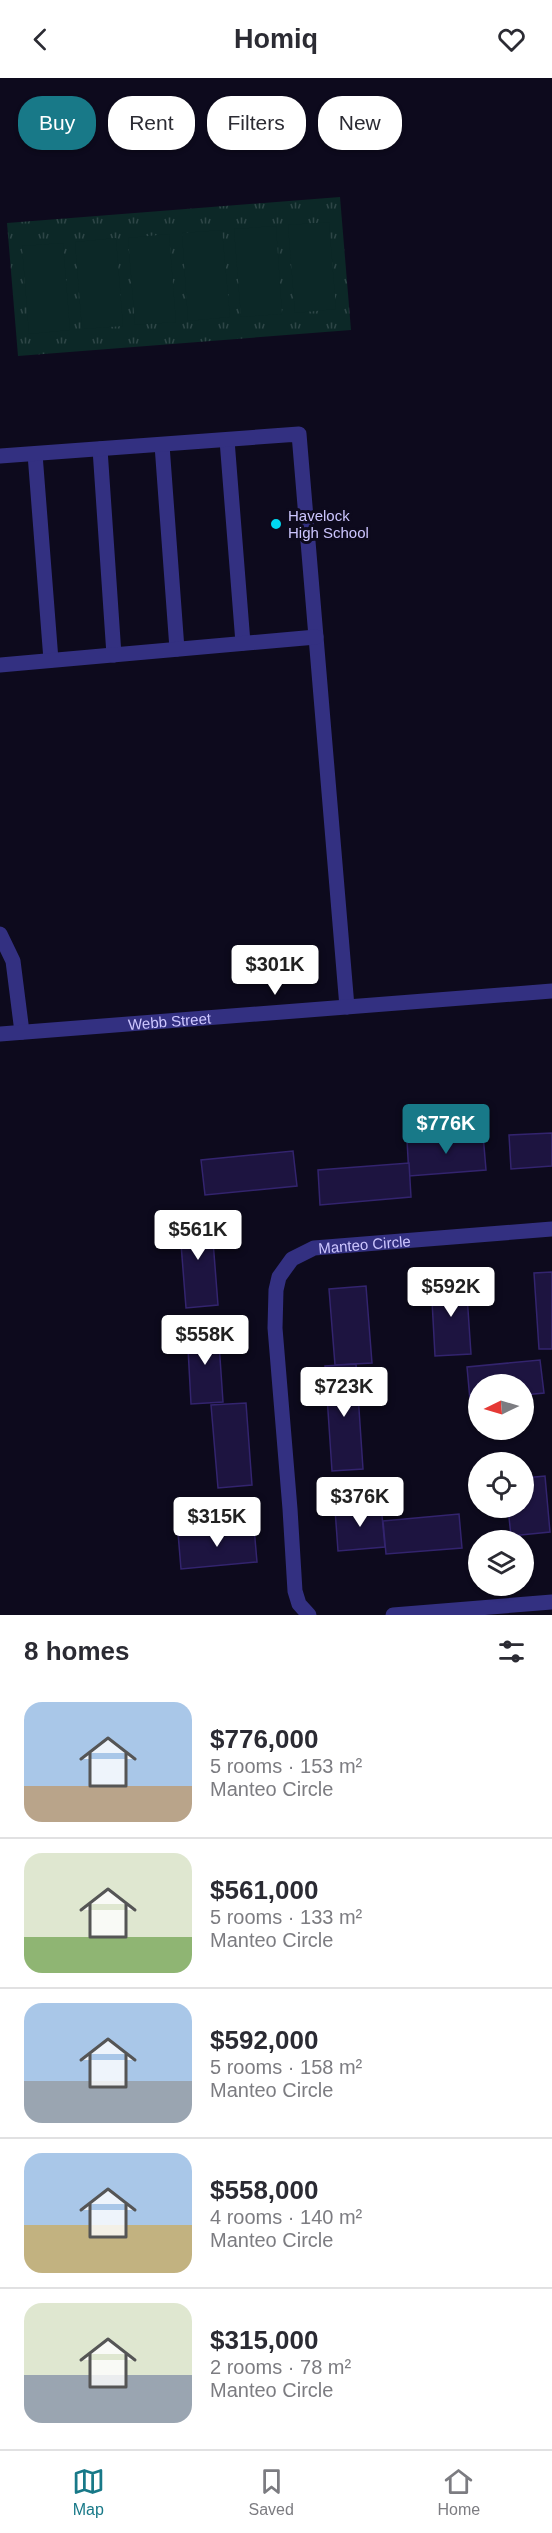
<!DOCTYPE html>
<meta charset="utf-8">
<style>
body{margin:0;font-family:Arial,sans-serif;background:#f7f7f7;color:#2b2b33;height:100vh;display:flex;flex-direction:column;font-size:22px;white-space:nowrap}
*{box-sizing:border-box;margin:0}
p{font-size:20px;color:#7c7c81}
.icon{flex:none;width:33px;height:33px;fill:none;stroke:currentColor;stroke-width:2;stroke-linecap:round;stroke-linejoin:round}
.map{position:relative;height:1537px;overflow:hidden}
.drawer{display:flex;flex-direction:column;background:#fff;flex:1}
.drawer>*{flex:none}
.top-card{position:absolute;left:18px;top:18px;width:516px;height:54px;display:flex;gap:12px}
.needle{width:39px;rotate:265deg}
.buttons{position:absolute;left:468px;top:1296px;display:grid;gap:12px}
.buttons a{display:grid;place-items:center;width:66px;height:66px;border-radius:50%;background:#fff;box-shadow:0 2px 4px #0004;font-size:30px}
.price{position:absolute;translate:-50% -51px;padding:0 14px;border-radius:6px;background:#fff;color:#222;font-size:20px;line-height:39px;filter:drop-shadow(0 2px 3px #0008)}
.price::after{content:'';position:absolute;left:50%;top:36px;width:18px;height:14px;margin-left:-9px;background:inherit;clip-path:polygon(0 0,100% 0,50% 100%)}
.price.active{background:#187988;color:#fff}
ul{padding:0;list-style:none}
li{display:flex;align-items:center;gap:18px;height:150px;padding:0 24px}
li+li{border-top:2px solid #e1e1e2}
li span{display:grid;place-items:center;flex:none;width:168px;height:120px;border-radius:18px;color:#555}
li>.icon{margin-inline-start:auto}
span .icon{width:72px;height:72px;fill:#fffc;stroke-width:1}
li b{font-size:26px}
h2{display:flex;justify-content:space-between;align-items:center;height:72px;padding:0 24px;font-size:26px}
.pill{padding:0 21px;border-radius:24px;background:#fff;box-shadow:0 2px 4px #0004;font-size:21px;line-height:54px}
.pill.active{background:#187988;color:#fff}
header{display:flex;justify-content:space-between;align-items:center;height:78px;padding:0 24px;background:#fff;font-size:27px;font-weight:600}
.tabs{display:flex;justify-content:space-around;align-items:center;height:84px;border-top:2px solid #e1e1e2;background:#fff;font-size:16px;color:#7c7c81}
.tabs a{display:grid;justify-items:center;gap:3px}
.tabs .active{color:#187988}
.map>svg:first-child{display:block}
</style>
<header><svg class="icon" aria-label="back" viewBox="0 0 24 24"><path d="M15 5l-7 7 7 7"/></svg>Homiq<svg class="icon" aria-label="heart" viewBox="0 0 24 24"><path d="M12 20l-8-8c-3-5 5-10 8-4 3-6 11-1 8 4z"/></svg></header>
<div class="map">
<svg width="552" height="1537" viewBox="0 0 552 1537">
<defs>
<pattern id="park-tufts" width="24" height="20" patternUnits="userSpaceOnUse" patternTransform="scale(1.5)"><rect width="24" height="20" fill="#0c2827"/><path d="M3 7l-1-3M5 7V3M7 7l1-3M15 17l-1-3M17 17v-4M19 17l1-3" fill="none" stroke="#2e4647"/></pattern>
</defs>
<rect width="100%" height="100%" fill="#0d0a1d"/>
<path fill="url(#park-tufts)" d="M 340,119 L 351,252 L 18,278 L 7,145 Z"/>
<g fill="#0c2827">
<path d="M 329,144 L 336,231 L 295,235 L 288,147 Z"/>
<path d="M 276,148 L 282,236 L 241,239 L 234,151 Z"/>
<path d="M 222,152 L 230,239 L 188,243 L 182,155 Z"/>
<path d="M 169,156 L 176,244 L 135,247 L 128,160 Z"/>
<path d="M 116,160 L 123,248 L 82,251 L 75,164 Z"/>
<path d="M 63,165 L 70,252 L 29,256 L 22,168 Z"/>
</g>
<g fill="#1d1440" stroke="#33246e" stroke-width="1.5">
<path d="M 552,1055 L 552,1088 L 511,1091 L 509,1057 Z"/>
<path d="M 483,1056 L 486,1092 L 409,1098 L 407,1062 Z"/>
<path d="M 293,1073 L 297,1108 L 205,1117 L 201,1082 Z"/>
<path d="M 409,1085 L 411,1119 L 320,1127 L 318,1092 Z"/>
<path d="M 211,1137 L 218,1227 L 186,1230 L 179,1140 Z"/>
<path d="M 552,1194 L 552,1271 L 539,1271 L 534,1195 Z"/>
<path d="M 466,1202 L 471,1276 L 435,1278 L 431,1204 Z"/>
<path d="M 366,1208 L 372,1285 L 335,1287 L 329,1211 Z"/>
<path d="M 218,1250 L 223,1324 L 191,1326 L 187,1252 Z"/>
<path d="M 540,1282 L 544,1315 L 524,1317 L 524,1306 L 478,1306 L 478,1322 L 470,1322 L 467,1289 Z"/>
<path d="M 356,1286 L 363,1391 L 332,1393 L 325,1288 Z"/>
<path d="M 246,1325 L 252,1407 L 218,1410 L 211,1327 Z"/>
<path d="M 545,1398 L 550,1454 L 511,1458 L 508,1430 L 524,1430 L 524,1400 Z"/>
<path d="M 381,1427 L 385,1469 L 338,1473 L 335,1431 Z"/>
<path d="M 459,1436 L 462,1470 L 386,1476 L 383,1443 Z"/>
<path d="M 254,1449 L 257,1484 L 181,1491 L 178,1455 Z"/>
</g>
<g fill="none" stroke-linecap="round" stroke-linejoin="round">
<g stroke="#333081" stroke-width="15">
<path d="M 227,362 L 243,565"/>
<path d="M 162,367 L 177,571"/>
<path d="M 100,371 L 114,577"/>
<path d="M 35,376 L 51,582"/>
<path d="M 0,378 L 299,356 L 347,929"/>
<path d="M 0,587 L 316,559"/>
<path d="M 0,856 L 13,883 L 22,954"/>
<path id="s1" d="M 0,956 L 552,913"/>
<path id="s2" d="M 309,1537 L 299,1526 L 295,1513 L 290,1431 L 275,1250 L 276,1212 L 279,1199 L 292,1181 L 314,1170 L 552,1151"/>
<path d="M 393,1537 L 552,1524"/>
</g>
</g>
<circle fill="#00d9f1" stroke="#0d0a1d" stroke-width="2" cx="276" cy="446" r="6"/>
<g text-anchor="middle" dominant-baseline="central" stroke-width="6" stroke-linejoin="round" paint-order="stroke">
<g font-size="15" fill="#cdc6ff" stroke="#0d0a1d" text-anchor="start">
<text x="288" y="437">Havelock<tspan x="288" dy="17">High School</tspan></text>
</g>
<g font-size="15" fill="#cdc6ff" stroke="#0d0a1d">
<text stroke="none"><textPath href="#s1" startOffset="170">Webb Street</textPath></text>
<text stroke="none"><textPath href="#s2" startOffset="441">Manteo Circle</textPath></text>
</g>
</g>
</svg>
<div class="buttons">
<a><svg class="needle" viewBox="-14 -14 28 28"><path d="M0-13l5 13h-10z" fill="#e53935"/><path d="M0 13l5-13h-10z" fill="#7c7c81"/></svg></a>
<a><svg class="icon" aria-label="locate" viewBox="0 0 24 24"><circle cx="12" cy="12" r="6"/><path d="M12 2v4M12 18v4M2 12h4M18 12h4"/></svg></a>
<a><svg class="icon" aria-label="layers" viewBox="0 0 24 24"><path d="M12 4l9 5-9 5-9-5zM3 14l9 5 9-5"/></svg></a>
</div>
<b class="price" style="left:275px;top:918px">$301K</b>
<b class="price active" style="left:446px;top:1077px">$776K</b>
<b class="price" style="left:198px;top:1183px">$561K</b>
<b class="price" style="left:451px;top:1240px">$592K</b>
<b class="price" style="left:205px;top:1288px">$558K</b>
<b class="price" style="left:344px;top:1340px">$723K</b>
<b class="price" style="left:360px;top:1450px">$376K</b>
<b class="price" style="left:217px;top:1470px">$315K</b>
<div class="top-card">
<a class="pill active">Buy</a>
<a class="pill">Rent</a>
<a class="pill">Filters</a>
<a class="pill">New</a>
</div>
</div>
<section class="drawer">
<h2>8 homes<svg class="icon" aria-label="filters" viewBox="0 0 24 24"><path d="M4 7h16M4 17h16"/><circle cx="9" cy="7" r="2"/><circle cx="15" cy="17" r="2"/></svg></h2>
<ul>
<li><span style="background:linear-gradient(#a9c7e8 70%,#b9a48a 0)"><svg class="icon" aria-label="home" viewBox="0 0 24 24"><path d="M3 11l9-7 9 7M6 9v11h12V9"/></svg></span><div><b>$776,000</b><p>5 rooms · 153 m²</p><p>Manteo Circle</p></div></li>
<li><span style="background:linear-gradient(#dfe7d0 70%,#8fb573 0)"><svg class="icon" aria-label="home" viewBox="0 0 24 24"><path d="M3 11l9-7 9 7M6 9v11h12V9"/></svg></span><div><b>$561,000</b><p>5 rooms · 133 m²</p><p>Manteo Circle</p></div></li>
<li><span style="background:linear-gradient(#a9c7e8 65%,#9aa5b1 0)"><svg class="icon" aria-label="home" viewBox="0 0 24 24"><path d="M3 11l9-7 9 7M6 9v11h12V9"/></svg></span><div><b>$592,000</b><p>5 rooms · 158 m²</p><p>Manteo Circle</p></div></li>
<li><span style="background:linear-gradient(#a9c7e8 60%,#c2b280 0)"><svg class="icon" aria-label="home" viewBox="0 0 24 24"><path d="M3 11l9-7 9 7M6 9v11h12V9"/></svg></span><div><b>$558,000</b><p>4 rooms · 140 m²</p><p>Manteo Circle</p></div></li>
<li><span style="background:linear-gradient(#dfe7d0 60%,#9aa5b1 0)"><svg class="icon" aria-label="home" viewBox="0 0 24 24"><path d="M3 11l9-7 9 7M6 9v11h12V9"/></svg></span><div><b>$315,000</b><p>2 rooms · 78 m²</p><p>Manteo Circle</p></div></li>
</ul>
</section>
<nav class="tabs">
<a class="active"><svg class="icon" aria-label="map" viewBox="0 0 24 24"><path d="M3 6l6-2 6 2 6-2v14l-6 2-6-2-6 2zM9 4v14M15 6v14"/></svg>Map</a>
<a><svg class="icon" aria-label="saved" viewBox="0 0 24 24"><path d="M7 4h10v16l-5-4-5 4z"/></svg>Saved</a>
<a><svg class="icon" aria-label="home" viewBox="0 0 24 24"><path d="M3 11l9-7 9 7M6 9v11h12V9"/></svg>Home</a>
</nav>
